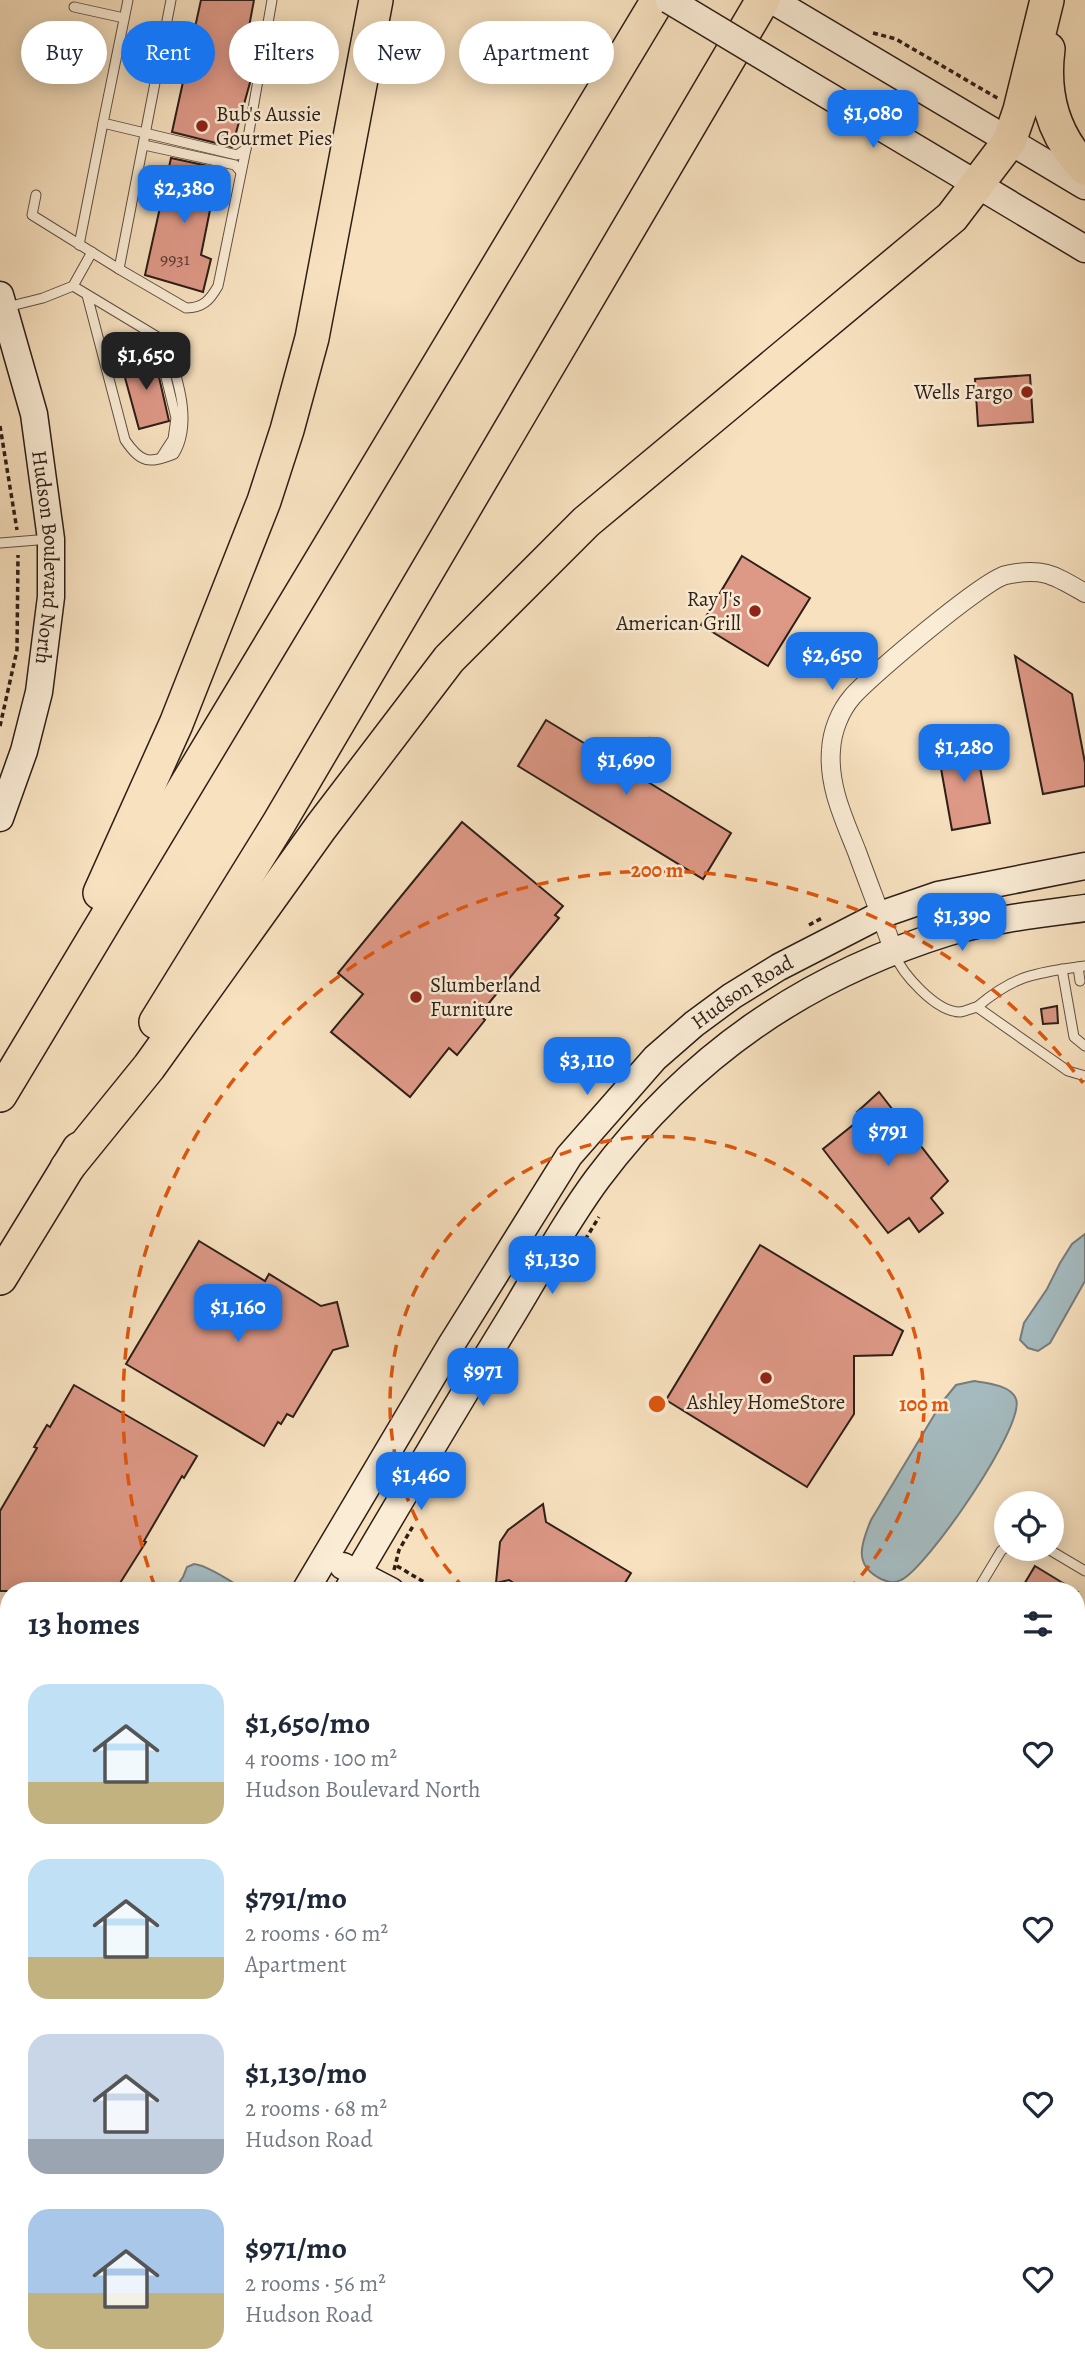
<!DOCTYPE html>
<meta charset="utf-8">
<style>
body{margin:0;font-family:Alegreya,serif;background:#f6f6f7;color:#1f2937;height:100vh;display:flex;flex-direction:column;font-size:26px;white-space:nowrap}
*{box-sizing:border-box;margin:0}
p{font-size:23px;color:#747a83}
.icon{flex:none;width:38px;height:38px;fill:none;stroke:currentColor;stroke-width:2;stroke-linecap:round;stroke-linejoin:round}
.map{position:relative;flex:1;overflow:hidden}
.details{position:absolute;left:0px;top:1582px;width:1085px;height:798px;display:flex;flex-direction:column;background:#fff;border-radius:28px 28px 0 0;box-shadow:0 4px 18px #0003}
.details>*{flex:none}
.banner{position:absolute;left:21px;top:21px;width:700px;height:63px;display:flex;gap:14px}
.controls{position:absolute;left:994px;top:1491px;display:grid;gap:14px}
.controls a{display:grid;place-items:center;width:70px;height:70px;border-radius:50%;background:#fff;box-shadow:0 4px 18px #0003;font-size:35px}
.price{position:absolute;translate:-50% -60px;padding:0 16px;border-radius:14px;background:#1a73e8;color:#fff;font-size:23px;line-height:46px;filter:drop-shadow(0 2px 4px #0008)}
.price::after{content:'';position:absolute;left:50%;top:42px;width:21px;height:16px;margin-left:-10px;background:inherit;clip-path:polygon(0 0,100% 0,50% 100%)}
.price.active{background:#222;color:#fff}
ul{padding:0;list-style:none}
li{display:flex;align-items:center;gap:21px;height:175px;padding:0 28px}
li span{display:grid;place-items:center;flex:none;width:196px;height:140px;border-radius:21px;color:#555}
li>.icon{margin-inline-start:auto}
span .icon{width:84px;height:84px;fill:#fffc;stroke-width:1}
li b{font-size:30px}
h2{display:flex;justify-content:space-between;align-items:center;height:84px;padding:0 28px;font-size:30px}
.pill{padding:0 24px;border-radius:32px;background:#fff;box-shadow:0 4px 18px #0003;font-size:24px;line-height:63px}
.pill.active{background:#1a73e8;color:#fff}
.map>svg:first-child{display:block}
</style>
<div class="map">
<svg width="1085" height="2380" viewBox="0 0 1085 2380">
<rect width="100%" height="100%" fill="#f7e1bf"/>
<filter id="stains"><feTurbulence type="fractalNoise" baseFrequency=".00286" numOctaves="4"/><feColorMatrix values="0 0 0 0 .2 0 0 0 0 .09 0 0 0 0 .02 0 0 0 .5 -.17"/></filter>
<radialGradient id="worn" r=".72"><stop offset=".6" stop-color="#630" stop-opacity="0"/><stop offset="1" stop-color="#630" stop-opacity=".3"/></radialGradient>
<g fill="#a4babe" stroke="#757c7c" stroke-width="2">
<path d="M 1085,1234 L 1085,1281 L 1050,1343 L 1038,1351 L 1028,1348 L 1020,1340 L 1024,1323 L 1047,1289 L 1060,1263 L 1072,1244 Z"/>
<path d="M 974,1381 C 986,1383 1011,1385 1016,1399 C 1026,1425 927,1568 901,1580 C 894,1584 888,1582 881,1579 C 853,1565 861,1544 871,1520 L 942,1402 L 956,1385 Z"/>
<path d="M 194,1564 C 206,1565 234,1583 246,1591 L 173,1591 L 183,1577 L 187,1567 Z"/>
</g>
<g fill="#dd9886" stroke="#2e1f18" stroke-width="2">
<path d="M 201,0 L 254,0 L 240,75 L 251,79 L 232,147 L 172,132 Z"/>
<path d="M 171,158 L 222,169 L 219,199 L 212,200 L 201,255 L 211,259 L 203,292 L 145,275 Z"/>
<path d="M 154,355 L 169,421 L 139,429 L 121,363 Z"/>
<path d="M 1030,375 L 1033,422 L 978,426 L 975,379 Z"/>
<path d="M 742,556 L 810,598 L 768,666 L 701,625 Z"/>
<path d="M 1015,656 L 1072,694 L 1085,763 L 1085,786 L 1043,794 Z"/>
<path d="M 546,720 L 630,771 L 650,738 L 668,749 L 648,782 L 731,833 L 703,879 L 518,766 Z"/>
<path d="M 975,739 L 990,823 L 952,830 L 937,746 Z"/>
<path d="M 462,822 L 563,906 L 555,915 L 559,918 L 479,1015 L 485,1020 L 457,1055 L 449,1048 L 410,1097 L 331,1032 L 363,994 L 338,973 Z"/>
<path d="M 1057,1006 L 1058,1023 L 1043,1024 L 1041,1009 Z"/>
<path d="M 879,1092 L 948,1181 L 931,1198 L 943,1213 L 919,1232 L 909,1218 L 888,1233 L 823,1149 L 863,1117 L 857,1112 Z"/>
<path d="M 199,1241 L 265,1281 L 269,1274 L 321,1306 L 337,1302 L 348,1346 L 333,1350 L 293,1417 L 287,1414 L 281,1424 L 278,1422 L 264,1446 L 126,1364 Z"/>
<path d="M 760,1245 L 903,1331 L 892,1355 L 854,1356 L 854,1414 L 807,1487 L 666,1400 Z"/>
<path d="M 74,1385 L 197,1456 L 184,1478 L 182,1476 L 144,1541 L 146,1542 L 115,1591 L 0,1591 L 0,1511 L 37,1448 L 34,1447 L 47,1425 L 50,1427 Z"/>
<path d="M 543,1504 L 546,1522 L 631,1573 L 620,1591 L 526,1591 L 509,1580 L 496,1583 L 500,1542 L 508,1530 Z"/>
<path d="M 1035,1566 L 1076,1591 L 1020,1591 Z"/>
</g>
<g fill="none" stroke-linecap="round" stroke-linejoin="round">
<defs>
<g id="lane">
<path d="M 128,0 L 103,123 L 237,155 L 246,149 L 272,0"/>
<path d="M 74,7 L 124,18"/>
<path d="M 144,145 L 235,165 L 241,172"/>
<path d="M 36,195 L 32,215 L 119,269 L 171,0"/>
<path d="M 79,245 L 103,123"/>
<path d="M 119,269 L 186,308 C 203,308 210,300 218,286 L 246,149"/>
<path d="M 73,286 L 166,342 C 176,375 194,422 174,454 C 148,464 141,463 125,440 L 87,295"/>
<path d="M 7,307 L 43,298 L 73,286 L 92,252"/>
<path d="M 162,456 L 173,439 L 176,418 L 163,365 L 165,347"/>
<path d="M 0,543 L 50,539"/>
<path d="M 894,953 C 902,974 936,1012 960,1012 C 966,1011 972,1008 977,1007 L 1068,1071 L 1085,1076"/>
<path d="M 1078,967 L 1080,981"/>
<path d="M 1062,969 L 1074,1037 L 1085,1046"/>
<path d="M 977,1007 C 1016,974 1036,973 1085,966"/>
<path d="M 453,1346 L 479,1363"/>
<path d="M 1048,1549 L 1085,1571"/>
<path d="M 977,1591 L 1001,1551 L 1006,1547"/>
<path d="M 1076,1871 L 1085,1877"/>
<path d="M 1076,2079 L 1085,2065"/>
<path d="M 1076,2091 L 1085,2097"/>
<path d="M 0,2200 L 9,2201"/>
<path d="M 0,2213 L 9,2222"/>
<path d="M 1076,2369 L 1085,2355"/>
<path d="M 272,2371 L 287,2380"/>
<path d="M 563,2371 L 577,2380"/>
<path d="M 857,2380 L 862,2371"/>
<path d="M 897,2380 L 902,2371"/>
</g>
<path id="street" d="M 894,952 C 882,918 869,885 857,852 C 844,819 828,786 831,750 C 832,731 840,711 852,697 C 869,677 985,579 1006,575 C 1043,567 1054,575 1085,593"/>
<g id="secondary">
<path d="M 772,0 L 1085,186"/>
<path d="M 792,74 L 1085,249"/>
<path id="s1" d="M 0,295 L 34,414 L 51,539 L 51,597 L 39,692 L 24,751 L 0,818"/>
<path d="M 343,1566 L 391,1591"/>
<path id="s2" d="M 305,1591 L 451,1345 L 569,1156 L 655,1058 L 694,1024 L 732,996 L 779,967 L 880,915 L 938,895 L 1085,866"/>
<path d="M 347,1591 C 401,1499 455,1408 511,1317 C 539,1271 566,1221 598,1178 C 690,1056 804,977 949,932 C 993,919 1040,914 1085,908"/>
<path d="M 1076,2002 L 1085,2007"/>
<path d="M 0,2105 L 9,2090"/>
<path d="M 0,2173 L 9,2158"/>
</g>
<g id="highway">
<path d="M 1048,49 C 1042,95 1053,135 1085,168"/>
<path d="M 100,893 L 176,724 L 264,501 L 287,430 L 312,338 L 376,0"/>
<path d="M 156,1022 L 279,823 L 763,0"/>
<path d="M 0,1095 L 658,0"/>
<path d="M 67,1168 L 149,1067 L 321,827 L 449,659 L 586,522 L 952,217 L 1009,142 L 1020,110 L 1047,0"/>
<path d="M 0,1278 L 79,1149"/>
</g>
</defs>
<use href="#lane" stroke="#605042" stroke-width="11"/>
<use href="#street" stroke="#605042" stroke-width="20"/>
<use href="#secondary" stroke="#2e1f18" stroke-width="29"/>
<use href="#highway" stroke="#2e1f18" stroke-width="36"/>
<g stroke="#2e1f18" stroke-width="3.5" stroke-dasharray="5 3.5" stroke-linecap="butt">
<path d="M 873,33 L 896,39 L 999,99"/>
<path d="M 0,426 L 17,530"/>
<path d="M 0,726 L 17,650 L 18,555"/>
<path d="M 809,925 L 824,917"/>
<path d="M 563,1276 L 599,1217"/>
<path d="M 397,1566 L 439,1591"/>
<path d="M 394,1570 L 399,1550 L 413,1526"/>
<path d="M 1076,1970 L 1085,1976"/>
</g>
<use href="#lane" stroke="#faecd5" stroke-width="9"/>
<use href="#street" stroke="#faecd5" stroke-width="18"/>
<use href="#secondary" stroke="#faecd5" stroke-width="26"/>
<use href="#highway" stroke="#f7e1bf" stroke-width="33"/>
<defs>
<path id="secondary-bridge" d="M 669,0 L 792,74"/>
</defs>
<use href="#secondary-bridge" stroke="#2e1f18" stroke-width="29" stroke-linecap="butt"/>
<use href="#secondary-bridge" stroke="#faecd5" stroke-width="26"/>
</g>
<g fill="none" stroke="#df560d" stroke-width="3.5" stroke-dasharray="12 9">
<path d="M465 1589A267 267 0 1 1 849 1589"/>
<path d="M155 1587A534 534 0 0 1 1083 1083"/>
</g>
<g fill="#8f2418" stroke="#faecd5" stroke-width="2.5">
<circle cx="202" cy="126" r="7"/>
<circle cx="1027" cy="392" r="7"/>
<circle cx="755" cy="611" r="7"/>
<circle cx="416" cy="997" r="7"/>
<circle cx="766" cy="1378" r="7"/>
</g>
<g text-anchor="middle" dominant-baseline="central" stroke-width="5" stroke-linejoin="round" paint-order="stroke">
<g font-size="18" fill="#5a3d34">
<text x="175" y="259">9931</text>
</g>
<g font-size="21" fill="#2e1f18" stroke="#faecd5" text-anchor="start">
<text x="216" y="114">Bub's Aussie<tspan x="216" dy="24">Gourmet Pies</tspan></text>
<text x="1013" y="392" text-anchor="end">Wells Fargo</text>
<text x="741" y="599" text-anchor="end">Ray J's<tspan x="741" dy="24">American Grill</tspan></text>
<text x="430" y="985">Slumberland<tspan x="430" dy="24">Furniture</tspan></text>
<text x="766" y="1402" text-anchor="middle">Ashley HomeStore</text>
</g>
<g font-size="21" fill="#2e1f18" stroke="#faecd5">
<text stroke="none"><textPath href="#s1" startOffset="268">Hudson Boulevard North</textPath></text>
<text stroke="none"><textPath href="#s2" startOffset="749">Hudson Road</textPath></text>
</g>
</g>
<circle cx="657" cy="1404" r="10" fill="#df560d" stroke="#faecd5" stroke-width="3.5"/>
<g font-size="21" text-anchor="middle" font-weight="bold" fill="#df560d" stroke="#faecd5" stroke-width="5" stroke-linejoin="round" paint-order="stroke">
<text x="657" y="877">200 m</text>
<text x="924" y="1411">100 m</text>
</g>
<rect width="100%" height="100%" filter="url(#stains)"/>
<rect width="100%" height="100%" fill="url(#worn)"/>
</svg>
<div class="controls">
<a><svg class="icon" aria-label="locate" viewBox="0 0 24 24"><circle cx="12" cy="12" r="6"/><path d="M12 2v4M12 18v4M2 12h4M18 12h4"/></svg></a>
</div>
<b class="price" style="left:873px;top:150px">$1,080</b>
<b class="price" style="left:184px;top:225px">$2,380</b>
<b class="price active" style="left:146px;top:392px">$1,650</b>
<b class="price" style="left:832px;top:692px">$2,650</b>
<b class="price" style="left:964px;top:784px">$1,280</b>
<b class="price" style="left:626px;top:797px">$1,690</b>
<b class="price" style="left:962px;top:953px">$1,390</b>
<b class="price" style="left:587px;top:1097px">$3,110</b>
<b class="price" style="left:888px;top:1168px">$791</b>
<b class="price" style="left:552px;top:1296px">$1,130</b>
<b class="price" style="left:238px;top:1344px">$1,160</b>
<b class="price" style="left:483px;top:1408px">$971</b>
<b class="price" style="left:421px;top:1512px">$1,460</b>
<div class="banner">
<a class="pill">Buy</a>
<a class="pill active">Rent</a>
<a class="pill">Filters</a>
<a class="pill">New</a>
<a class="pill">Apartment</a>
</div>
<section class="details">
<h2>13 homes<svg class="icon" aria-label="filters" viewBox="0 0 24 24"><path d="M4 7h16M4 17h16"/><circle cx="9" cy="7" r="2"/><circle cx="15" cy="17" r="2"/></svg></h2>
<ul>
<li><span style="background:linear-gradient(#bfe0f5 70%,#c2b280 0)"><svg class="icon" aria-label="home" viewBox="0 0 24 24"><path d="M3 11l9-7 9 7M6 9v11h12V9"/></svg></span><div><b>$1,650/mo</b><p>4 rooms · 100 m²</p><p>Hudson Boulevard North</p></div><svg class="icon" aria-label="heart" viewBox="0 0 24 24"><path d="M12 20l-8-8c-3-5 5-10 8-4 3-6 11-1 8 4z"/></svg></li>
<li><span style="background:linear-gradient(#bfe0f5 70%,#c2b280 0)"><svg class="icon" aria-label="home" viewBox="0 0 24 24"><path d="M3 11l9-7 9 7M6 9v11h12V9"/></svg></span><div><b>$791/mo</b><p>2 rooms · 60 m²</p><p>Apartment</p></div><svg class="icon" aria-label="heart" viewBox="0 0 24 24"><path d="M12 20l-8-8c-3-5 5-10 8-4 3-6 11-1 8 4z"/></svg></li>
<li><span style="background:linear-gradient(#c9d6e8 75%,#9aa5b1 0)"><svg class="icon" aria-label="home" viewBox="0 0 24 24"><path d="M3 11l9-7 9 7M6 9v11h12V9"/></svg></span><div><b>$1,130/mo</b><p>2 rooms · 68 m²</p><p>Hudson Road</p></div><svg class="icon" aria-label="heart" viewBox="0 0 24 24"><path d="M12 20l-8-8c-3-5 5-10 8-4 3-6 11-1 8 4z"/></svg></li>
<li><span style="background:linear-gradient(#a9c7e8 60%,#c2b280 0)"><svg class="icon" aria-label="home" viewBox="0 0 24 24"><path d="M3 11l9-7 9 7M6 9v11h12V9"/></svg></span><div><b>$971/mo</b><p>2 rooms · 56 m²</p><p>Hudson Road</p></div><svg class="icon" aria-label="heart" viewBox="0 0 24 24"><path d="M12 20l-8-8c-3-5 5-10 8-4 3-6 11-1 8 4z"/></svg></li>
</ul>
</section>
</div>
